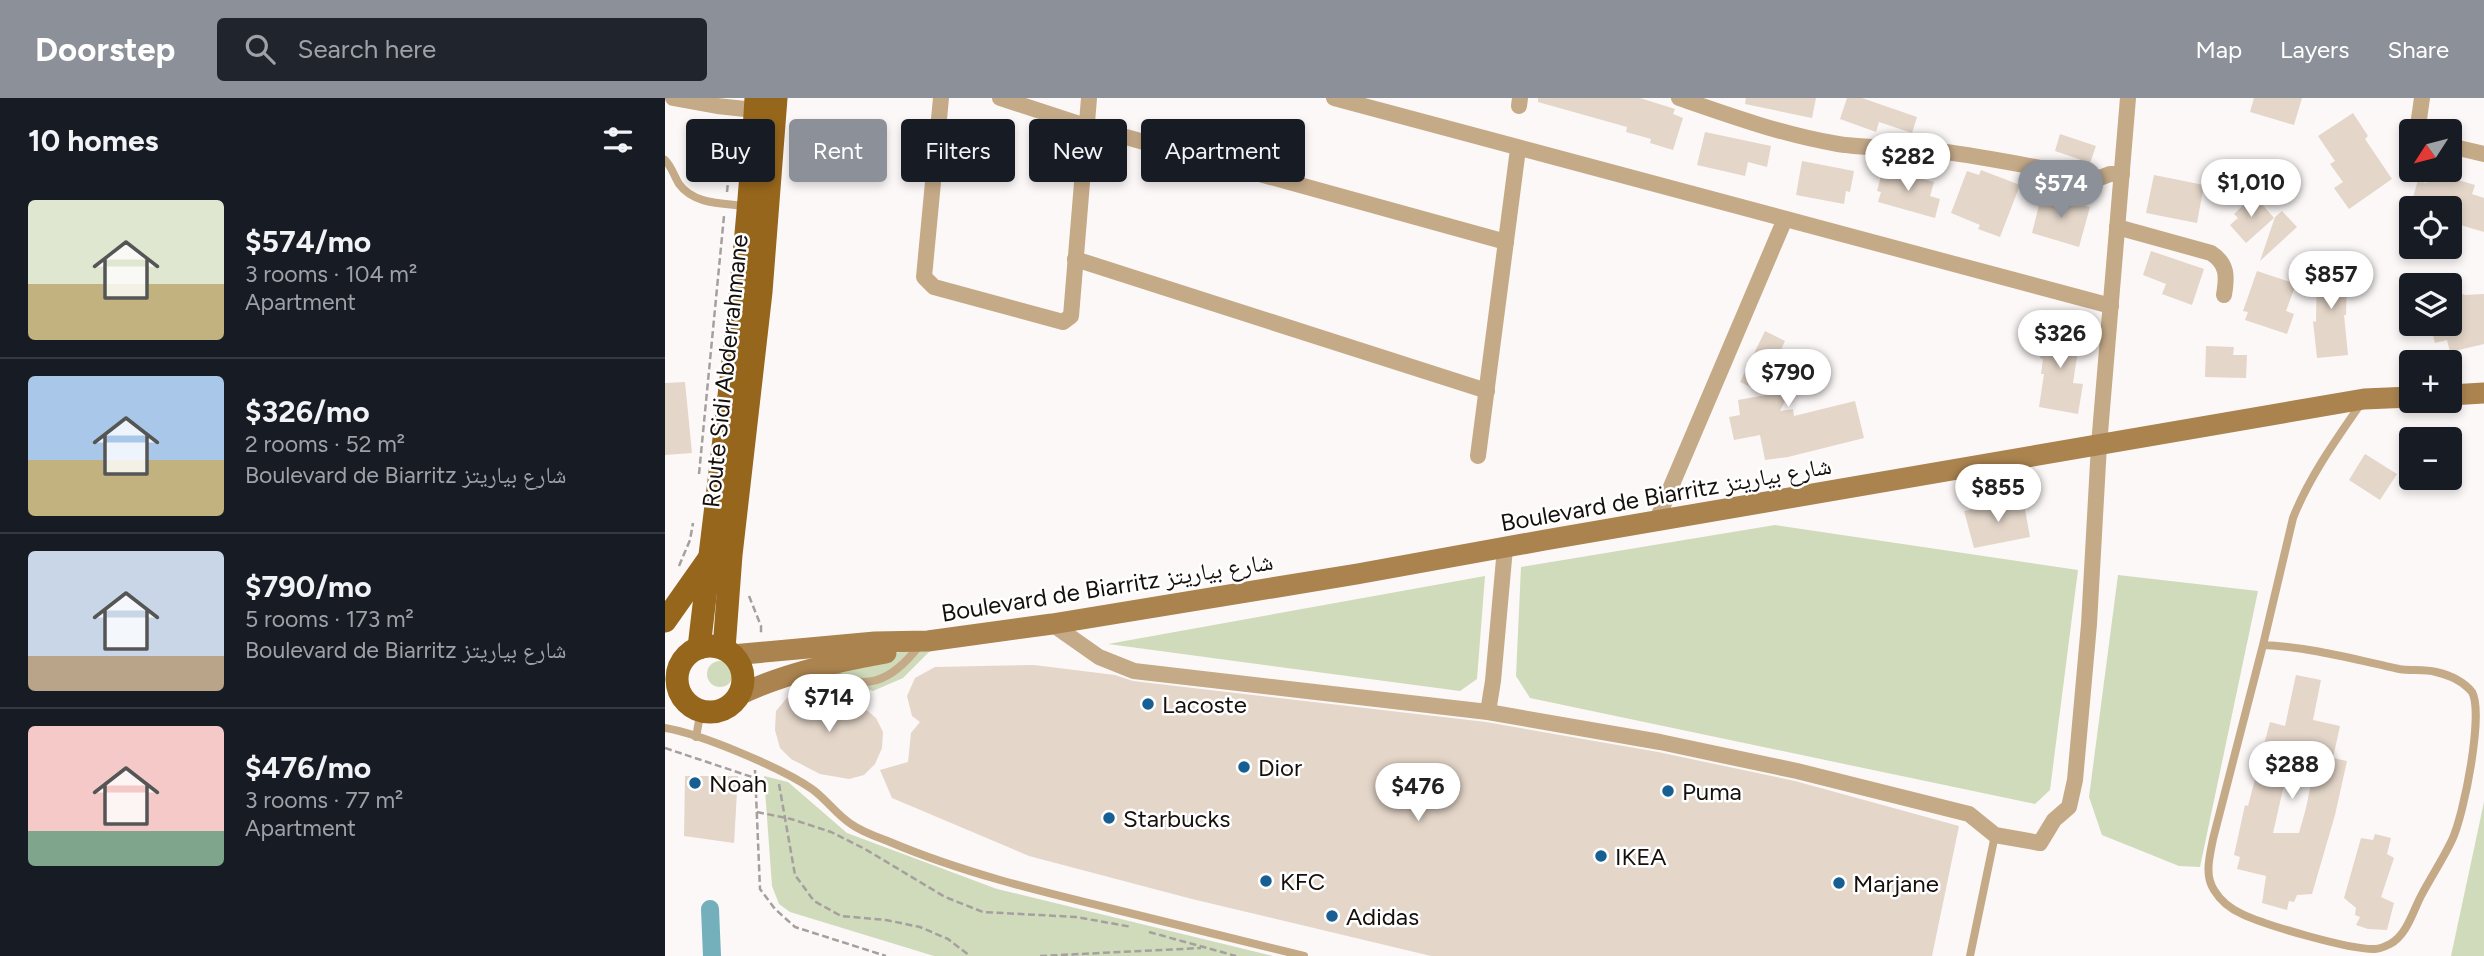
<!DOCTYPE html>
<meta charset="utf-8">
<style>
body{margin:0;font-family:Figtree,"Noto Naskh Arabic",sans-serif;background:#20242c;color:#f1f3f6;height:100vh;display:flex;flex-direction:column;font-size:26px;white-space:nowrap}
*{box-sizing:border-box;margin:0}
p{font-size:23px;color:#9ea1a6}
.icon{flex:none;width:38px;height:38px;fill:none;stroke:currentColor;stroke-width:2;stroke-linecap:round;stroke-linejoin:round}
.map{position:relative;flex:1;overflow:hidden}
.details{display:flex;flex-direction:column;background:#171b24;width:665px}
.details>*{flex:none}
.banner{position:absolute;left:21px;top:21px;width:665px;height:63px;display:flex;gap:14px}
.needle{width:46px;rotate:234deg}
.buttons{position:absolute;left:1734px;top:21px;display:grid;gap:14px}
.buttons a{display:grid;place-items:center;width:63px;height:63px;border-radius:7px;background:#171b24;box-shadow:0 4px 10px #0003;font-size:35px}
.price{position:absolute;translate:-50% -60px;padding:0 16px;border-radius:24px;background:#fff;color:#222;font-size:23px;line-height:46px;filter:drop-shadow(0 2px 4px #0008)}
.price::after{content:'';position:absolute;left:50%;top:42px;width:21px;height:16px;margin-left:-10px;background:inherit;clip-path:polygon(0 0,100% 0,50% 100%)}
.price.active{background:#8c9099;color:#fff}
ul{padding:0;list-style:none}
li{display:flex;align-items:center;gap:21px;height:175px;padding:0 28px}
li+li{border-top:2px solid #363941}
li span{display:grid;place-items:center;flex:none;width:196px;height:140px;border-radius:7px;color:#555}
li>.icon{margin-inline-start:auto}
span .icon{width:84px;height:84px;fill:#fffc;stroke-width:1}
li b{font-size:30px}
h2{display:flex;justify-content:space-between;align-items:center;height:84px;padding:0 28px;font-size:30px}
.pill{padding:0 24px;border-radius:7px;background:#171b24;box-shadow:0 4px 10px #0003;font-size:24px;line-height:63px}
.pill.active{background:#8c9099;color:#fff}
header{display:flex;align-items:center;gap:42px;box-sizing:border-box;height:98px;padding:0 35px;background:#8c9099;color:#fff}
header strong{font-size:33px}
nav{display:flex;gap:38px;margin-inline-start:auto;font-size:24px}
.search{width:490px;height:63px;background:#20242c;display:flex;align-items:center;gap:18px;box-sizing:border-box;padding:0 24px;border-radius:7px;color:#9ea1a6;font-size:26px}
main{display:flex;flex:1;min-height:0}
.map>svg:first-child{display:block}
</style>
<header>
<strong>Doorstep</strong>
<div class="search"><svg class="icon" aria-label="search" viewBox="0 0 24 24"><circle cx="10" cy="10" r="6"/><path d="M15 15l6 6"/></svg>Search here</div>
<nav><a>Map</a><a>Layers</a><a>Share</a></nav>
</header>
<main>
<section class="details">
<h2>10 homes<svg class="icon" aria-label="filters" viewBox="0 0 24 24"><path d="M4 7h16M4 17h16"/><circle cx="9" cy="7" r="2"/><circle cx="15" cy="17" r="2"/></svg></h2>
<ul>
<li><span style="background:linear-gradient(#dfe7d0 60%,#c2b280 0)"><svg class="icon" aria-label="home" viewBox="0 0 24 24"><path d="M3 11l9-7 9 7M6 9v11h12V9"/></svg></span><div><b>$574/mo</b><p>3 rooms · 104 m²</p><p>Apartment</p></div></li>
<li><span style="background:linear-gradient(#a9c7e8 60%,#c2b280 0)"><svg class="icon" aria-label="home" viewBox="0 0 24 24"><path d="M3 11l9-7 9 7M6 9v11h12V9"/></svg></span><div><b>$326/mo</b><p>2 rooms · 52 m²</p><p>Boulevard de Biarritz شارع بياريتز</p></div></li>
<li><span style="background:linear-gradient(#c9d6e8 75%,#b9a48a 0)"><svg class="icon" aria-label="home" viewBox="0 0 24 24"><path d="M3 11l9-7 9 7M6 9v11h12V9"/></svg></span><div><b>$790/mo</b><p>5 rooms · 173 m²</p><p>Boulevard de Biarritz شارع بياريتز</p></div></li>
<li><span style="background:linear-gradient(#f6c9c9 75%,#7fa58c 0)"><svg class="icon" aria-label="home" viewBox="0 0 24 24"><path d="M3 11l9-7 9 7M6 9v11h12V9"/></svg></span><div><b>$476/mo</b><p>3 rooms · 77 m²</p><p>Apartment</p></div></li>
</ul>
</section>
<div class="map">
<svg width="1819" height="858" viewBox="0 0 1819 858">
<rect width="100%" height="100%" fill="#fcf8f7"/>
<g fill="#cfdbbb">
<path d="M 1110,427 L 1413,472 L 1385,692 L 1370,706 L 865,600 L 851,578 L 856,469 Z"/>
<path d="M 1453,477 L 1593,493 L 1535,769 L 1514,768 L 1437,737 L 1424,699 Z"/>
<path d="M 820,478 L 812,581 L 795,593 L 443,546 Z"/>
<path d="M 275,543 L 238,580 L 208,593 L 169,576 L 159,575 Z"/>
<circle cx="55" cy="576" r="13"/>
<path d="M 99,678 L 123,684 L 182,735 L 332,791 L 608,858 L 269,858 L 125,814 L 114,806 L 107,788 Z"/>
<path d="M 1819,704 L 1819,858 L 1786,858 Z"/>
</g>
<g fill="none" stroke-linecap="round" stroke-linejoin="round">
<path stroke="#74b0bb" stroke-width="18" d="M 45,811 L 47,858"/>
</g>
<g fill="#e4d6c9" fill-rule="evenodd">
<path d="M 873,0 L 975,0 L 1010,11 L 1008,16 L 1018,20 L 1008,52 L 985,45 L 986,41 L 961,34 L 962,29 L 873,4 Z"/>
<path d="M 1081,0 L 1151,0 L 1147,20 L 1080,6 Z"/>
<path d="M 1182,0 L 1197,0 L 1252,19 L 1247,35 L 1214,24 L 1211,34 L 1175,21 Z"/>
<path d="M 1589,0 L 1637,0 L 1629,27 L 1585,14 Z"/>
<path d="M 1688,15 L 1703,38 L 1700,41 L 1727,81 L 1684,111 L 1669,90 L 1678,84 L 1665,66 L 1670,63 L 1653,38 Z"/>
<path d="M 1040,34 L 1106,48 L 1102,69 L 1083,64 L 1080,78 L 1032,67 Z"/>
<path d="M 1395,36 L 1431,48 L 1425,65 L 1390,53 Z"/>
<path d="M 1137,63 L 1189,73 L 1185,94 L 1181,93 L 1179,106 L 1131,97 Z"/>
<path d="M 1218,70 L 1269,84 L 1265,98 L 1275,101 L 1270,120 L 1213,104 L 1216,94 L 1212,93 Z"/>
<path d="M 1316,72 L 1355,87 L 1335,139 L 1313,131 L 1315,127 L 1286,115 L 1302,73 L 1314,77 Z"/>
<path d="M 1765,72 L 1785,72 L 1795,75 L 1793,82 L 1810,87 L 1807,96 L 1819,100 L 1819,134 L 1785,124 L 1785,110 L 1745,110 L 1753,82 L 1761,85 Z"/>
<path d="M 1489,77 L 1539,87 L 1532,125 L 1481,115 Z"/>
<path d="M 1377,95 L 1425,109 L 1414,149 L 1367,135 Z"/>
<path d="M 1589,97 L 1609,120 L 1581,145 L 1565,127 L 1573,120 L 1569,116 Z"/>
<path d="M 1617,113 L 1632,129 L 1595,163 L 1610,119 Z"/>
<path d="M 1486,153 L 1539,171 L 1527,207 L 1497,196 L 1501,186 L 1478,177 Z"/>
<path d="M 1652,167 L 1682,168 L 1681,217 L 1679,217 L 1683,257 L 1652,260 L 1648,223 L 1651,224 Z"/>
<path d="M 1592,173 L 1631,186 L 1621,213 L 1629,216 L 1622,236 L 1580,222 L 1583,214 L 1578,213 Z"/>
<path d="M 1798,196 L 1799,197 L 1819,196 L 1819,246 L 1785,254 L 1782,242 L 1770,245 L 1765,226 L 1785,226 L 1785,199 Z"/>
<path d="M 1380,227 L 1416,233 L 1408,285 L 1418,286 L 1413,316 L 1374,309 L 1379,276 L 1376,276 L 1378,261 L 1375,260 Z"/>
<path d="M 1100,233 L 1120,243 L 1115,254 L 1138,266 L 1115,313 L 1128,311 L 1129,318 L 1190,303 L 1199,340 L 1123,359 L 1100,362 L 1095,337 L 1069,342 L 1064,319 L 1075,317 L 1073,302 L 1101,297 L 1075,284 Z"/>
<path d="M 1541,248 L 1569,249 L 1568,257 L 1582,257 L 1581,280 L 1540,279 Z"/>
<path d="M 20,284 L 27,355 L 0,357 L 0,285 Z"/>
<path d="M 1700,356 L 1732,376 L 1715,402 L 1684,382 Z"/>
<path d="M 1358,401 L 1365,439 L 1309,450 L 1299,413 Z"/>
<path d="M 369,567 L 450,577 L 468,583 L 821,624 L 993,654 L 1130,683 L 1294,728 L 1267,858 L 766,858 L 527,801 L 364,758 L 227,700 L 215,672 L 243,664 L 246,635 L 255,624 L 247,618 L 242,598 L 250,580 L 270,569 Z"/>
<path d="M 1631,577 L 1656,582 L 1648,622 L 1675,628 L 1668,660 L 1682,663 L 1670,717 L 1647,796 L 1632,797 L 1629,804 L 1624,803 L 1622,812 L 1597,805 L 1601,778 L 1572,771 L 1575,759 L 1569,757 L 1580,707 L 1583,708 L 1605,624 L 1620,628 ZM 1624,665 L 1649,671 L 1641,710 L 1634,735 L 1608,735 Z"/>
<path d="M 152,591 L 187,600 L 211,620 L 218,634 L 217,650 L 210,666 L 199,677 L 184,681 L 155,676 L 126,661 L 115,650 L 110,632 L 111,613 L 121,601 L 132,593 Z"/>
<path d="M 20,678 L 73,678 L 69,745 L 19,738 Z"/>
<path d="M 1710,736 L 1726,740 L 1722,756 L 1729,760 L 1716,799 L 1729,805 L 1722,832 L 1703,831 L 1691,827 L 1695,819 L 1690,817 L 1691,810 L 1679,800 L 1696,740 L 1708,742 Z"/>
</g>
<g fill="none" stroke-linecap="round" stroke-linejoin="round">
<g stroke="#a5a09e" stroke-width="2.5" stroke-dasharray="7 3.5" stroke-linecap="butt">
<path d="M 62,94 L 69,24"/>
<path d="M 34,376 L 59,118"/>
<path d="M 14,468 L 25,442 L 28,425"/>
<path d="M 84,498 L 96,528 L 96,536"/>
<path d="M 0,650 L 90,680"/>
<path d="M 90,672 L 95,791 L 110,811 L 130,829 L 221,858"/>
<path d="M 114,686 L 130,777 L 149,803 L 176,818 L 221,822 L 255,829 L 283,841 L 305,858"/>
<path d="M 92,714 L 126,721 L 166,734 L 200,751 L 280,799 L 318,814 L 411,819 L 467,829"/>
<path d="M 484,834 L 571,858"/>
<path d="M 375,858 L 536,850"/>
</g>
<g stroke="#c5aa88" stroke-width="8">
<path d="M 0,62 C 7,69 9,78 14,86 C 29,107 59,105 81,108"/>
<path d="M 1598,547 C 1644,549 1688,561 1734,571 C 1746,573 1759,571 1771,574 C 1784,577 1798,583 1807,594 C 1819,615 1799,717 1787,742 C 1778,761 1766,779 1756,798 C 1748,813 1742,837 1725,846 C 1721,848 1714,851 1710,851 C 1685,852 1600,827 1577,816 C 1566,811 1555,802 1549,792 C 1539,777 1545,757 1548,741 L 1598,547 L 1628,420 C 1644,379 1672,340 1697,304"/>
<path d="M 159,572 C 200,595 226,584 254,548"/>
<path d="M 0,630 C 36,636 117,670 147,691 C 161,701 171,716 186,726 C 197,734 212,739 225,744 C 296,774 373,793 448,811 C 512,827 575,842 639,858"/>
<path d="M 31,639 L 36,612"/>
<path d="M 1305,858 L 1330,737"/>
</g>
<g stroke="#c5aa88" stroke-width="16">
<path d="M 8,0 L 52,8 L 90,12"/>
<path d="M 276,0 L 259,179 L 269,189 L 398,224 L 406,218 L 424,0"/>
<path d="M 335,0 L 421,28 L 841,144"/>
<path d="M 669,0 L 1446,208"/>
<path d="M 1014,0 C 1066,18 1119,37 1173,46 C 1207,51 1241,49 1274,53 C 1328,60 1380,71 1432,81 L 1445,76 L 1457,76"/>
<path d="M 1757,0 L 1754,21 L 1757,33"/>
<path d="M 854,8 L 855,0"/>
<path d="M 1785,48 L 1819,56"/>
<path d="M 1452,129 L 1546,155 C 1563,166 1562,179 1559,197"/>
<path d="M 410,161 L 822,293"/>
<path d="M 813,358 L 853,51"/>
<path d="M 991,424 L 1120,121"/>
<path d="M 387,526 L 434,559 L 469,573 L 823,614 L 995,644 L 1132,673 L 1304,716 L 1330,737 L 1375,745 L 1389,722 L 1404,709 L 1410,682 L 1424,526 L 1434,347 L 1463,0"/>
<path d="M 823,614 L 828,583 L 840,450"/>
</g>
<g stroke="#aa834f" stroke-width="21">
<path d="M 1785,297 L 1819,295"/>
<path d="M 67,557 L 210,544 L 263,543 L 387,526 L 692,476 L 880,442 L 1699,301 L 1746,299"/>
<path d="M 74,597 C 120,575 171,564 221,555"/>
</g>
<g stroke="#96661c" stroke-width="23">
<path d="M 0,523 L 43,462"/>
<circle cx="45" cy="581" r="33"/>
<path d="M 34,550 C 55,367 81,185 91,0"/>
<path d="M 59,551 L 66,457 L 96,194 L 111,0"/>
</g>
</g>
<g fill="#175e92" stroke="#fff" stroke-width="2.5">
<circle cx="483" cy="606" r="7"/>
<circle cx="579" cy="669" r="7"/>
<circle cx="30" cy="685" r="7"/>
<circle cx="1003" cy="693" r="7"/>
<circle cx="444" cy="720" r="7"/>
<circle cx="936" cy="758" r="7"/>
<circle cx="601" cy="783" r="7"/>
<circle cx="1174" cy="785" r="7"/>
<circle cx="667" cy="818" r="7"/>
</g>
<g text-anchor="middle" dominant-baseline="central" stroke-width="5" stroke-linejoin="round" paint-order="stroke">
<g font-size="24" fill="#16100d" stroke="#fff">
<text transform="translate(60 273) rotate(-84)">Route Sidi Abderrahmane</text>
<text transform="translate(1001 396) rotate(-10)">Boulevard de Biarritz شارع بياريتز</text>
<text transform="translate(442 489) rotate(-9)">Boulevard de Biarritz شارع بياريتز</text>
</g>
<g font-size="24" fill="#16100d" stroke="#fff" text-anchor="start">
<text x="497" y="606">Lacoste</text>
<text x="593" y="669">Dior</text>
<text x="44" y="685">Noah</text>
<text x="1017" y="693">Puma</text>
<text x="458" y="720">Starbucks</text>
<text x="950" y="758">IKEA</text>
<text x="615" y="783">KFC</text>
<text x="1188" y="785">Marjane</text>
<text x="681" y="818">Adidas</text>
</g>
</g>
</svg>
<div class="buttons">
<a><svg class="needle" viewBox="-14 -14 28 28"><path d="M0-13l5 13h-10z" fill="#e53935"/><path d="M0 13l5-13h-10z" fill="#9ea1a6"/></svg></a>
<a><svg class="icon" aria-label="locate" viewBox="0 0 24 24"><circle cx="12" cy="12" r="6"/><path d="M12 2v4M12 18v4M2 12h4M18 12h4"/></svg></a>
<a><svg class="icon" aria-label="layers" viewBox="0 0 24 24"><path d="M12 4l9 5-9 5-9-5zM3 14l9 5 9-5"/></svg></a>
<a>+</a>
<a>−</a>
</div>
<b class="price" style="left:1243px;top:95px">$282</b>
<b class="price" style="left:1586px;top:121px">$1,010</b>
<b class="price active" style="left:1396px;top:122px">$574</b>
<b class="price" style="left:1666px;top:213px">$857</b>
<b class="price" style="left:1395px;top:272px">$326</b>
<b class="price" style="left:1123px;top:311px">$790</b>
<b class="price" style="left:1333px;top:426px">$855</b>
<b class="price" style="left:164px;top:636px">$714</b>
<b class="price" style="left:1627px;top:703px">$288</b>
<b class="price" style="left:753px;top:725px">$476</b>
<div class="banner">
<a class="pill">Buy</a>
<a class="pill active">Rent</a>
<a class="pill">Filters</a>
<a class="pill">New</a>
<a class="pill">Apartment</a>
</div>
</div>
</main>
